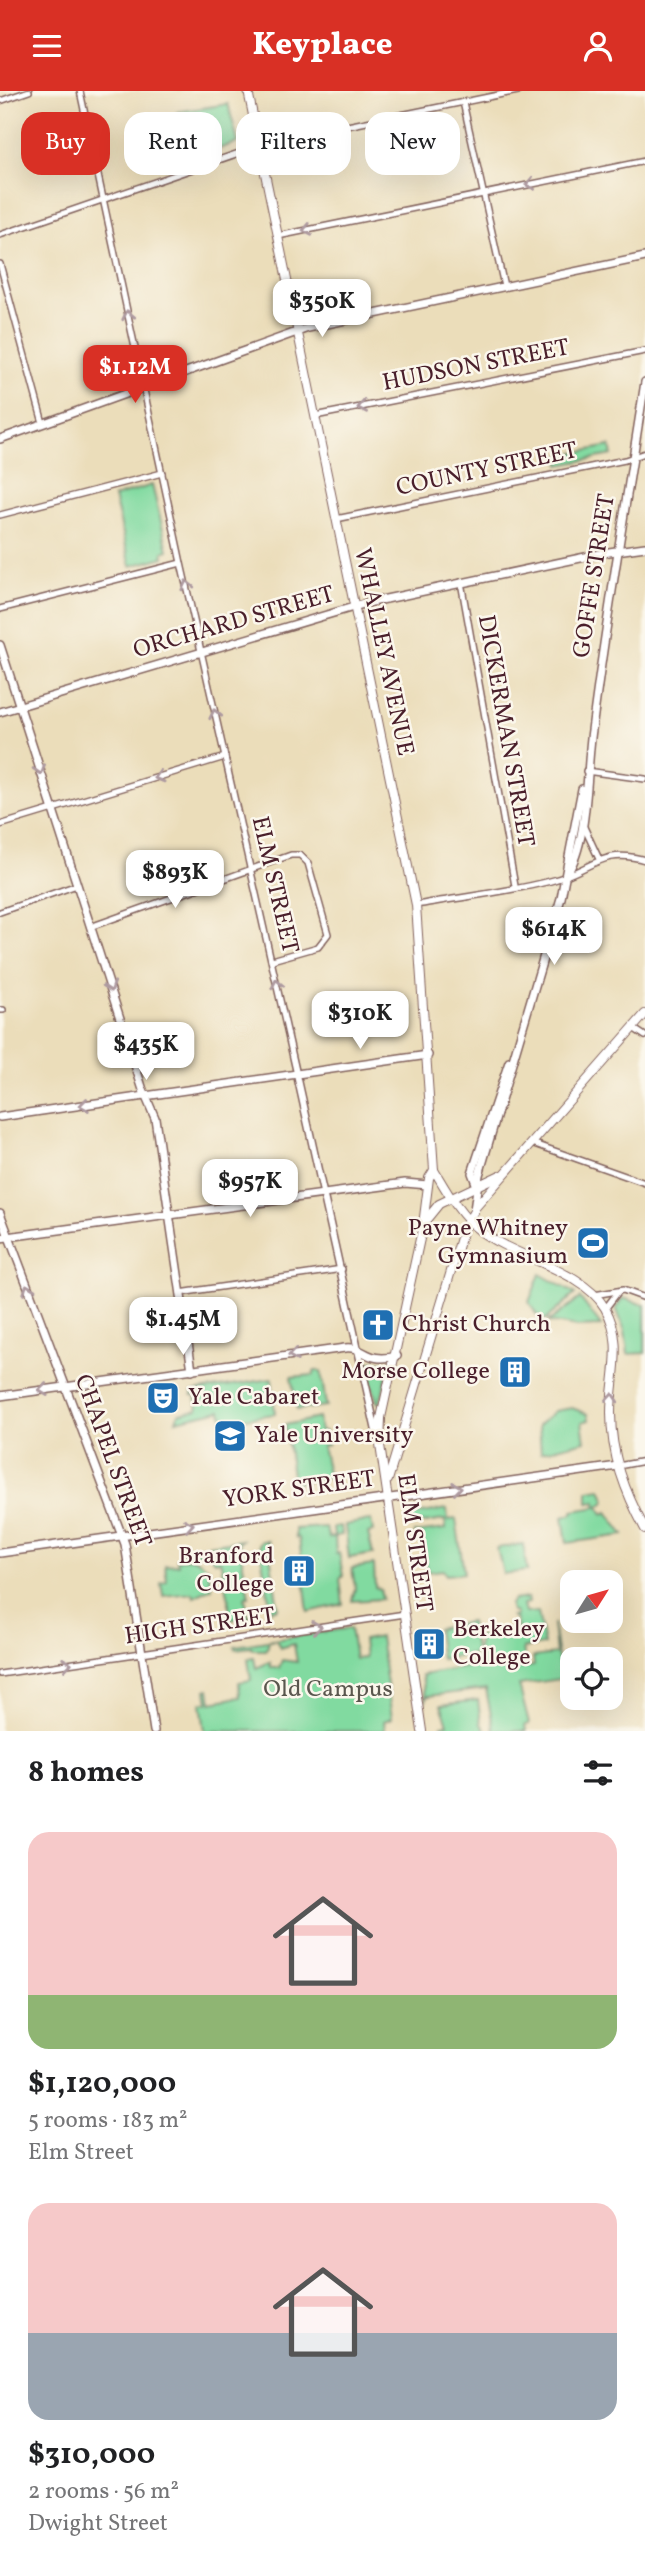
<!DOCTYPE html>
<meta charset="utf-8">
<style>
body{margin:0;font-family:Vollkorn,serif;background:#f6f6f6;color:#202124;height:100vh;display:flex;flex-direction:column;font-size:26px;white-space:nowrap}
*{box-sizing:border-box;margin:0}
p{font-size:23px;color:#757577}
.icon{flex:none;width:38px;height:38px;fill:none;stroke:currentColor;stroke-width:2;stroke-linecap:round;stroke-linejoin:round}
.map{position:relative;height:1640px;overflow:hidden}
.side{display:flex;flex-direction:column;background:#fff;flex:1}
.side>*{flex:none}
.banner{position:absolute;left:21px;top:21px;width:604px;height:63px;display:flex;gap:14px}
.needle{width:46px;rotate:53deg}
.tools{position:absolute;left:560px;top:1479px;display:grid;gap:14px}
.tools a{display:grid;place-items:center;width:63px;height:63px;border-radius:14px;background:#fff;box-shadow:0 7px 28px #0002;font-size:35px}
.price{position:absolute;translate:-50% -60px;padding:0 16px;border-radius:14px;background:#fff;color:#222;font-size:23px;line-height:46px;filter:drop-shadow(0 2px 4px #0008)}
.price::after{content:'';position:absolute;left:50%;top:42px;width:21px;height:16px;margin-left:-10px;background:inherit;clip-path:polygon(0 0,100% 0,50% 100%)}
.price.current{background:#d93025;color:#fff}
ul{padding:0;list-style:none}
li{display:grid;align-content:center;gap:14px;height:371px;padding:0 28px}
li span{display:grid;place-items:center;height:217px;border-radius:21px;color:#555}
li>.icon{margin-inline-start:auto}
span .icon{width:126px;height:126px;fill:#fffc;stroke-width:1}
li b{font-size:30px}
h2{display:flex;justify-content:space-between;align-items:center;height:84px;padding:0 28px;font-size:30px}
.chip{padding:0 24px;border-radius:21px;background:#fff;box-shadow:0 7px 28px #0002;font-size:24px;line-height:63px}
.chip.current{background:#d93025;color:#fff}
header{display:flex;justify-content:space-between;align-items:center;height:91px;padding:0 28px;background:#d93025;color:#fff;font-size:32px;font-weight:800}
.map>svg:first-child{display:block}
</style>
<header><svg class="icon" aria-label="menu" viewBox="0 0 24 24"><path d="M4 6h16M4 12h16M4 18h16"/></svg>Keyplace<svg class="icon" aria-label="person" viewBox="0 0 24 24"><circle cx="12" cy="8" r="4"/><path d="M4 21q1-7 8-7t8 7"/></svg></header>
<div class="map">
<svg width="645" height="1640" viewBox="0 0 645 1640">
<rect width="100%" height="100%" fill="#fbf7ec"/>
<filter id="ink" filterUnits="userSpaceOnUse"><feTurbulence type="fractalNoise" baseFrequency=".0143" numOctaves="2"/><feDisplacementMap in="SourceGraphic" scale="14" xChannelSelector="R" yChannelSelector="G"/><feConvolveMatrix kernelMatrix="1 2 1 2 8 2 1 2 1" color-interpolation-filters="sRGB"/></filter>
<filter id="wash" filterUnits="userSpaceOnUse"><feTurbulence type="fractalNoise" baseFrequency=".00686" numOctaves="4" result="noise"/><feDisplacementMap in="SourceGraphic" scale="28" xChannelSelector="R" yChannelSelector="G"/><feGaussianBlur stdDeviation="1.57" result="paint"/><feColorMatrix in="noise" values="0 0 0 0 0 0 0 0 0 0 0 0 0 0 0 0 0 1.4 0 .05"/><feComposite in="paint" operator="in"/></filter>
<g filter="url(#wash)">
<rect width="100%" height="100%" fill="#ebddba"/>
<g fill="#81daa0" stroke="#667c66" stroke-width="2">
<path d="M 228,13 L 238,51 L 189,69 L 177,21 Z"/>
<path d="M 610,355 L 612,364 L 560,374 L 559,365 Z"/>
<path d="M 152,394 L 168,459 L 163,461 L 164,466 L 131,475 L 114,406 Z"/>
<path d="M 540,1183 L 575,1203 L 545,1229 L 536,1223 L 529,1211 Z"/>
<path d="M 580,1207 L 601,1235 L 577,1236 L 548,1231 Z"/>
<path d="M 623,1207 L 645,1214 L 645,1262 L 628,1263 L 625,1240 L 616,1217 Z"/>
<path d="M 369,1271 L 390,1271 L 380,1312 L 377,1311 L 366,1275 Z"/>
<path d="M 314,1280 L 321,1280 L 326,1315 L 297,1319 L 291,1286 L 314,1284 Z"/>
<path d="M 272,1288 L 275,1323 L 223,1330 L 221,1319 L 176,1329 L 179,1322 L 198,1318 L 196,1304 L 192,1304 L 192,1300 Z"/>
<path d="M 572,1317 L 588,1323 L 589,1329 L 582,1331 L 585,1350 L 541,1361 L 539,1334 L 555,1320 Z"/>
<path d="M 318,1327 L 320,1340 L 325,1340 L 327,1354 L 322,1355 L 329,1387 L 293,1392 L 285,1334 Z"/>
<path d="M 601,1398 L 606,1410 L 599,1416 L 603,1423 L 607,1421 L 624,1444 L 567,1452 L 563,1426 L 573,1423 L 573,1420 L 597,1416 L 596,1411 L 588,1412 L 588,1400 Z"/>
<path d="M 447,1418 L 448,1429 L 456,1428 L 464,1482 L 446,1484 L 443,1479 L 427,1481 L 421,1445 L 415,1446 L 414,1442 L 446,1438 L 445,1429 L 411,1434 L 410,1424 Z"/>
<path d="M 371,1429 L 373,1440 L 368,1442 L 373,1463 L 349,1467 L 345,1434 Z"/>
<path d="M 341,1435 L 342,1444 L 335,1445 L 336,1463 L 339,1462 L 343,1485 L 340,1488 L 343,1513 L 308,1521 L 299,1447 L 296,1447 L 295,1438 L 325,1436 L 329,1447 L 334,1446 L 333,1436 Z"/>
<path d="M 242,1449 L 239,1452 L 249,1506 L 245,1506 L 248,1524 L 255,1525 L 229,1529 L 229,1508 L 220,1469 L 215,1470 L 208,1462 L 181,1462 L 181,1458 Z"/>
<path d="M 262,1450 L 268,1450 L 278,1517 L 271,1519 L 259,1453 Z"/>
<path d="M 523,1453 L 527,1480 L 503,1483 L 497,1457 Z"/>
<path d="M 194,1467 L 208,1476 L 212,1497 L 194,1506 L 193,1502 L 163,1505 L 161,1492 L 167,1490 L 165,1474 L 178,1473 L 177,1468 Z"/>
<path d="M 374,1474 L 375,1496 L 380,1498 L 382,1508 L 352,1510 L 355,1497 L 352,1477 Z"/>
<path d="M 528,1507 L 529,1512 L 523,1513 L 525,1522 L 538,1521 L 544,1554 L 523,1557 L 525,1567 L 520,1577 L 534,1575 L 533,1566 L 556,1563 L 553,1532 L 561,1588 L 519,1594 L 529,1633 L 525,1634 L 526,1640 L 494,1640 L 486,1598 L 428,1605 L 426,1609 L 422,1584 L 478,1574 L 478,1545 L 518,1539 L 516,1529 L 512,1526 L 516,1525 L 515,1521 L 511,1521 L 510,1513 L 513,1509 Z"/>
<path d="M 470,1531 L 476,1563 L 441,1568 L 437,1538 Z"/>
<path d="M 350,1537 L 355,1568 L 365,1567 L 363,1549 L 380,1546 L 392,1627 L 384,1630 L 385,1640 L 205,1640 L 201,1612 L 208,1611 L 206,1599 L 209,1598 L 211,1611 L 240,1606 L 239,1591 L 251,1589 L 248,1568 L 254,1567 L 256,1577 L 270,1571 L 271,1577 L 279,1577 L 282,1569 L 297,1571 L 294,1553 L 280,1557 L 276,1549 L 269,1550 L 267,1559 L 253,1559 L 251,1556 L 236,1558 L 235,1555 Z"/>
<path d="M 478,1609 L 481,1633 L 486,1640 L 443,1640 L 442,1634 L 448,1633 L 441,1614 Z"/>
</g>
</g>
<g filter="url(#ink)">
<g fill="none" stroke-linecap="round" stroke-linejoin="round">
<defs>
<g id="minor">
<path d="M 80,0 L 181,472 L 297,984"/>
<path d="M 0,10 L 29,0"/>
<path d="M 463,11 L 504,195"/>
<path d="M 0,144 L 274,50 L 518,0"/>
<path d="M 278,145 L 645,70"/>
<path d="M 0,173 L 43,332"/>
<path d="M 315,325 L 645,260"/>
<path d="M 0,424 L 162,382"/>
<path d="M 336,428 L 625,369 L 645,362"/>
<path d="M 461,491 L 515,795"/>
<path d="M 0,518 L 181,472"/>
<path d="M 586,680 L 645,688"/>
<path d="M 0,734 L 225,666"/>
<path d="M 584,736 L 599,768"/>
<path d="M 416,814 C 461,806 511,801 554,789 C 591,779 603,756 645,769"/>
<path d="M 0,821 L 77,794"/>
<path d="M 90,836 L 291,764 L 300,764 L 308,772 L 328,843 L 318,856 L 272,869"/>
<path d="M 0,919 L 3,919"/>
<path d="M 633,937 L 645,945"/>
<path d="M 532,1052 L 645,1092"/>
<path d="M 180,1202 L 342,1178"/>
<path d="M 594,1204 L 623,1199 L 645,1207"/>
<path d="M 605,1218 L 618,1201"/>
<path d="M 618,1375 L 645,1370"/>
<path d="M 0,1583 L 405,1523"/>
</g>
<path id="tertiary" d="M 297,984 L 378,1349"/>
<g id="secondary">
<path d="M 0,348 L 308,237 L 645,166"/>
<path d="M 0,554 L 143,999 L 155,1027 L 192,1279"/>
<path d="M 0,621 L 367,512 L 609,461 L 645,456"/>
<path d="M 566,784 C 589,753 586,679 592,639 C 607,522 627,407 645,291"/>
<path d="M 0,1026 L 428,964"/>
<path d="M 477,1095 L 472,1082 L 509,971"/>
<path d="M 474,1119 L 479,1084 L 561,807 L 582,698"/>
<path d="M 0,1122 L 125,1453 L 154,1640"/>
<path d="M 0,1147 L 405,1092 L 428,1094"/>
<path d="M 0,1305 L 345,1257 C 366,1255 365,1273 397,1265"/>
<path d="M 0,1462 L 618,1375"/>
</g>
<g id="primary">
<path d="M 248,0 L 416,814 L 434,1079 L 429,1087 L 423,1134 L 381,1327 L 380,1354 L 422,1640"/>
<path d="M 434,1079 C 446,1099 460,1125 479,1139 C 513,1166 583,1179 605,1217 C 625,1252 611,1285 611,1322 C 611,1364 625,1401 645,1438"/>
<path d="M 474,1118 L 645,923"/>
<path d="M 426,1129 L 439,1113 L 500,1084"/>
<path d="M 388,1389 L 464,1137 L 474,1120"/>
</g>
</defs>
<use href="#minor" stroke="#82625d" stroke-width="8"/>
<use href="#tertiary" stroke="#82625d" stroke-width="9"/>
<use href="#secondary" stroke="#82625d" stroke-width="10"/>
<use href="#primary" stroke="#82625d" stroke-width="10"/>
<use href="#minor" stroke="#fff" stroke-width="5"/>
<use href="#tertiary" stroke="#fff" stroke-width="6"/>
<use href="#secondary" stroke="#fff" stroke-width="7"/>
<use href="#primary" stroke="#fff" stroke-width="8"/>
</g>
<defs><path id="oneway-chevron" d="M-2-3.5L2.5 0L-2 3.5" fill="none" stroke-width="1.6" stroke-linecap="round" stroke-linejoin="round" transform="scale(1.75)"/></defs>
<g stroke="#ae9aa0">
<use href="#oneway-chevron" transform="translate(530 93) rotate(169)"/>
<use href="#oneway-chevron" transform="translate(307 139) rotate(169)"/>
<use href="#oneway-chevron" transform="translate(128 224) rotate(-102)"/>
<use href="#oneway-chevron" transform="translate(362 316) rotate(169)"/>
<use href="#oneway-chevron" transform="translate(187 494) rotate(-103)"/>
<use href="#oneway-chevron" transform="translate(215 623) rotate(-102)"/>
<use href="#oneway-chevron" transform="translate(40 679) rotate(72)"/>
<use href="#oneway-chevron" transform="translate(159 686) rotate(163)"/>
<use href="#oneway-chevron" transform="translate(277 893) rotate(-102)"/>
<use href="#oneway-chevron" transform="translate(110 896) rotate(72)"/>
<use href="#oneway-chevron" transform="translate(84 1014) rotate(172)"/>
<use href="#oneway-chevron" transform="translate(28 1198) rotate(-111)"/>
<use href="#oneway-chevron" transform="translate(293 1264) rotate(172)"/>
<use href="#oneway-chevron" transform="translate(43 1299) rotate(173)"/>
<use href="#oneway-chevron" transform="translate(612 1307) rotate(-85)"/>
<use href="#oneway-chevron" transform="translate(457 1397) rotate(-8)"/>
<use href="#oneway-chevron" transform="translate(189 1434) rotate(-9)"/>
<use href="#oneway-chevron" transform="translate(317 1536) rotate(-8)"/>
<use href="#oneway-chevron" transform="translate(67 1573) rotate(-8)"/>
</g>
</g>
<defs>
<symbol id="stadium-square" viewBox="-11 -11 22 22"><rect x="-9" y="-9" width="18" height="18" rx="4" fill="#1f6fb2" stroke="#fbf7ec"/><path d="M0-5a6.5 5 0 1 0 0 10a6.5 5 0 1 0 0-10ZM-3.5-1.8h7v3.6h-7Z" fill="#fff"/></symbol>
<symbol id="church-square" viewBox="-11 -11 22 22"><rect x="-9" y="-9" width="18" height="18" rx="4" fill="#1f6fb2" stroke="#fbf7ec"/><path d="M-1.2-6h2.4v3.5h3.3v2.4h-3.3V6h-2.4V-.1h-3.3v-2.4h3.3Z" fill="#fff"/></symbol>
<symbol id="building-square" viewBox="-11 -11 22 22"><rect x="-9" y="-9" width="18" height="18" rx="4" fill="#1f6fb2" stroke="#fbf7ec"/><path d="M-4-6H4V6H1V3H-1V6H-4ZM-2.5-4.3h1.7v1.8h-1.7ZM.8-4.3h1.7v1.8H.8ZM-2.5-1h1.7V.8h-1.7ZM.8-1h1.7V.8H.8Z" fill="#fff"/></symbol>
<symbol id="theatre-square" viewBox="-11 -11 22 22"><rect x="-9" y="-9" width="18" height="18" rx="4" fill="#1f6fb2" stroke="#fbf7ec"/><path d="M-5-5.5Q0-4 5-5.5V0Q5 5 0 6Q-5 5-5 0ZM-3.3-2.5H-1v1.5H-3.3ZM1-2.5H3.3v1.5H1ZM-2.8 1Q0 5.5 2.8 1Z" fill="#fff"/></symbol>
<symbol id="university-square" viewBox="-11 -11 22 22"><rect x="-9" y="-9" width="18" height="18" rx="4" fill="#1f6fb2" stroke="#fbf7ec"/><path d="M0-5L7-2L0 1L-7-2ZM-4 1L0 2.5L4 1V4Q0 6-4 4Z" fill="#fff"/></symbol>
</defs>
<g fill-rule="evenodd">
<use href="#stadium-square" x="574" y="1133" width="38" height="38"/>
<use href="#church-square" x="359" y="1215" width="38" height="38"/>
<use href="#building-square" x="496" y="1262" width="38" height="38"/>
<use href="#theatre-square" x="144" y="1288" width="38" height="38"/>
<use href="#university-square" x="211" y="1326" width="38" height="38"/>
<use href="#building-square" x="280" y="1461" width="38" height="38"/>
<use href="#building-square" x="410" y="1534" width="38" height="38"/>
</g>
<g text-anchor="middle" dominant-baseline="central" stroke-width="5" stroke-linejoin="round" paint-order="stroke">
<g font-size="24" fill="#4a1f2b" stroke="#fbf7ec">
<text transform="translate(476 275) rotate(-11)">HUDSON STREET</text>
<text transform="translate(487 379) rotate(-12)">COUNTY STREET</text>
<text transform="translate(595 485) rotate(-81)">GOFFE STREET</text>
<text transform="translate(234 532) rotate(-16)">ORCHARD STREET</text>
<text transform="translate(383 561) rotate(78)">WHALLEY AVENUE</text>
<text transform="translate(505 640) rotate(80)">DICKERMAN STREET</text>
<text transform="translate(274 794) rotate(77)">ELM STREET</text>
<text transform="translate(112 1370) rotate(70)">CHAPEL STREET</text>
<text transform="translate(299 1399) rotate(-8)">YORK STREET</text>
<text transform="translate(414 1452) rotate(82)">ELM STREET</text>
<text transform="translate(200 1536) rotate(-8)">HIGH STREET</text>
</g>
<g font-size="24" fill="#4a1f2b" stroke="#fbf7ec" text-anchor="start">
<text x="568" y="1138" text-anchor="end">Payne Whitney<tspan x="568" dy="28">Gymnasium</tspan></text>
<text x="402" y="1234">Christ Church</text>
<text x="490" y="1281" text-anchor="end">Morse College</text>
<text x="188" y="1307">Yale Cabaret</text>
<text x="254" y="1345">Yale University</text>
<text x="274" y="1466" text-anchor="end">Branford<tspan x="274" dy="28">College</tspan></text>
<text x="453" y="1539">Berkeley<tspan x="453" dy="28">College</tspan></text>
</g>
<g font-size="24" fill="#5a574e" stroke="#fbf7ec">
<text x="328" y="1599">Old Campus</text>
</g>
</g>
</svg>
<div class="tools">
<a><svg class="needle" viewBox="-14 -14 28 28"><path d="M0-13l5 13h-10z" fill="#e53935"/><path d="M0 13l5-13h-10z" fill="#757577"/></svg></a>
<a><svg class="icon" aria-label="locate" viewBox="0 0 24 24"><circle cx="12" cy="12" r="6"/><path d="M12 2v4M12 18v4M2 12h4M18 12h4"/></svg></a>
</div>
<b class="price" style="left:322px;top:248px">$350K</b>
<b class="price current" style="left:135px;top:314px">$1.12M</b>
<b class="price" style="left:175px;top:819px">$893K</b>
<b class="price" style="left:554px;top:876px">$614K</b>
<b class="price" style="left:360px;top:960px">$310K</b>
<b class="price" style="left:146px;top:991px">$435K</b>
<b class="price" style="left:250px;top:1128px">$957K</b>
<b class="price" style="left:183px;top:1266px">$1.45M</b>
<div class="banner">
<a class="chip current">Buy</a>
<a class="chip">Rent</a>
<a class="chip">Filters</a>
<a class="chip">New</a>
</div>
</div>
<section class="side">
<h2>8 homes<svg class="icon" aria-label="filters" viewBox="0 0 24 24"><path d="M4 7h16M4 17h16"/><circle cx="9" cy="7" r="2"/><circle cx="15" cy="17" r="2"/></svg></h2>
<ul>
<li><span style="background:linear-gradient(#f6c9c9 75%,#8fb573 0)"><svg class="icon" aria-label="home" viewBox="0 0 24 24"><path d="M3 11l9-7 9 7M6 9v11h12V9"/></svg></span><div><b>$1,120,000</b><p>5 rooms · 183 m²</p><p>Elm Street</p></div></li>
<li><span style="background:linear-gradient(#f6c9c9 60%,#9aa5b1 0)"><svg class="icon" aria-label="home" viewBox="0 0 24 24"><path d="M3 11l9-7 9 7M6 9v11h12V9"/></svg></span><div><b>$310,000</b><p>2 rooms · 56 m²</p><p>Dwight Street</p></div></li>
</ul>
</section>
